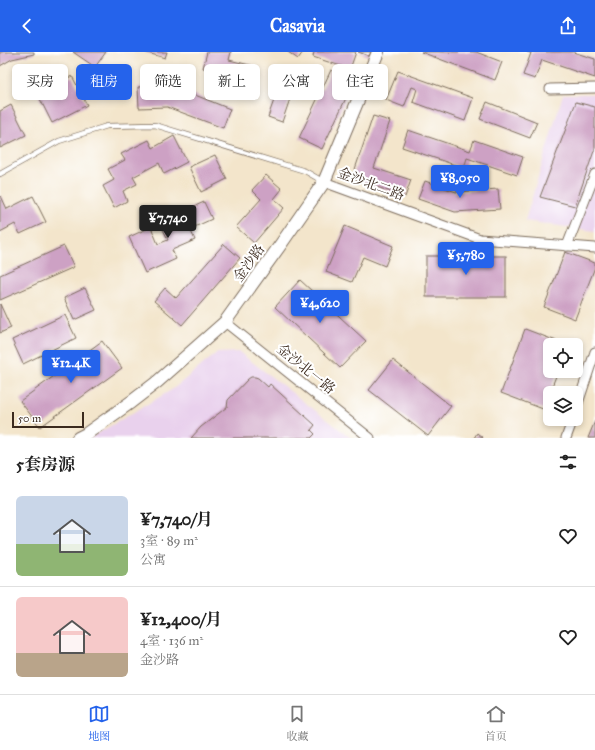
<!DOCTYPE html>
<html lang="zh">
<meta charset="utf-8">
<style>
body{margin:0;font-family:"IM FELL Great Primer","Noto Serif SC",serif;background:#f6f6f6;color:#222;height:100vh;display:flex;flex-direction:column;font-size:15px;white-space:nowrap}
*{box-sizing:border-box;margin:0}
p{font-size:13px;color:#767676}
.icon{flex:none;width:22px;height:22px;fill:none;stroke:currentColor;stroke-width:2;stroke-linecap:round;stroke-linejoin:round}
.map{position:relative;height:386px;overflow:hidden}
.panel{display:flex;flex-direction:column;background:#fff;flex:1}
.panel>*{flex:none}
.guide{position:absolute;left:12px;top:12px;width:571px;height:36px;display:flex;gap:8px}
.controls{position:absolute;left:543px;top:286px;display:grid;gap:8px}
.controls a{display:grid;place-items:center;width:40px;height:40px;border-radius:6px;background:#fff;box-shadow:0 2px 6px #0003;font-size:20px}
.scale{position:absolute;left:12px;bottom:10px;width:72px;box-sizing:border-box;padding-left:4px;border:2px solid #3b2a1e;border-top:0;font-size:11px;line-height:14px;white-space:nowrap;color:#3b2a1e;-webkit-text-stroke:3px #fff;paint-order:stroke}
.price{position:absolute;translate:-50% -34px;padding:0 9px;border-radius:4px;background:#2563eb;color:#fff;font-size:13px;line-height:26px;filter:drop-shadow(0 1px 2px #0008)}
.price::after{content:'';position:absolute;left:50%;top:24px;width:12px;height:9px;margin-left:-6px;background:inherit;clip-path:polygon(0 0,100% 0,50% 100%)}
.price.selected{background:#222;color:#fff}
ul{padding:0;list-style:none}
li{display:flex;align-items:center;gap:12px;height:100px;padding:0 16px}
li+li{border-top:1px solid #e0e0e0}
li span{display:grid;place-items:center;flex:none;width:112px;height:80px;border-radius:6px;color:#555}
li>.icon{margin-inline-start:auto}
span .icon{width:48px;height:48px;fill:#fffc;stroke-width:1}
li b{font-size:17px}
h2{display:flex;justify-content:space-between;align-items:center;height:48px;padding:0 16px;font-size:17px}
.tag{padding:0 14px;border-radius:6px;background:#fff;box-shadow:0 2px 6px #0003;font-size:14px;line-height:36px}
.tag.selected{background:#2563eb;color:#fff}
header{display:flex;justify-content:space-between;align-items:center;height:52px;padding:0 16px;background:#2563eb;color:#fff;font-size:18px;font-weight:700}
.dock{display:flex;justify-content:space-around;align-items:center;height:56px;border-top:1px solid #e0e0e0;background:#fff;font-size:11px;color:#767676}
.dock a{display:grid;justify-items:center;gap:2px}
.dock .selected{color:#2563eb}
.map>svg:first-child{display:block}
</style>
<header><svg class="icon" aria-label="back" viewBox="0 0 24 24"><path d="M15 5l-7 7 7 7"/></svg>Casavia<svg class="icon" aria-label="share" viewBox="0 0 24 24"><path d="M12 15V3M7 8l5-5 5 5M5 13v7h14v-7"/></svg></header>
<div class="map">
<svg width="595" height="386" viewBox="0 0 595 386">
<rect width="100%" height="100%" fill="#fff"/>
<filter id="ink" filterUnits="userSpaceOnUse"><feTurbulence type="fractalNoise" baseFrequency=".025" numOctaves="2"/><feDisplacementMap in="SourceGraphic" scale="8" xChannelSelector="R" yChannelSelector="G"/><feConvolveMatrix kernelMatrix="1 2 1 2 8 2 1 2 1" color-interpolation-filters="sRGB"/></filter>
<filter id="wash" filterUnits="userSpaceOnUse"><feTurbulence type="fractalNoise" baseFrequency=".012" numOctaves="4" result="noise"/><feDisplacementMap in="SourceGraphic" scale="16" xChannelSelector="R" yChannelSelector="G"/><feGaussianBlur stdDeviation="0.9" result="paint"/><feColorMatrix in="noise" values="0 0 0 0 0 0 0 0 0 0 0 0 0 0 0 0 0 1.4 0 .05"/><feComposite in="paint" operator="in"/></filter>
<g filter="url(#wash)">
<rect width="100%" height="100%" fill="#f3e5cb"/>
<g fill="#e9d1ed">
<path d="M 563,42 L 595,42 L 595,179 L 525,169 Z"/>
<path d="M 239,300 L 351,386 L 90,386 L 173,337 L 217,301 Z"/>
</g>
<g id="blocks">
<g fill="#cda1c4">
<path d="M 0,0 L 34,0 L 34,2 L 12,7 L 0,14 Z"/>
<path d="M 73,0 L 106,0 L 95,15 Z"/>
<path d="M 144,0 L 167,0 L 165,6 Z"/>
<path d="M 207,0 L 231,0 L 229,8 L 254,14 L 250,29 L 203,16 Z"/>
<path d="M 288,0 L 303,0 L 298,7 Z"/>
<path d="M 314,0 L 356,0 L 350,17 L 313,5 Z"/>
<path d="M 358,0 L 371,0 L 369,4 Z"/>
<path d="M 421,0 L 476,0 L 502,10 L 495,28 Z"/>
<path d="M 527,0 L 573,0 L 595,7 L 595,26 L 542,8 L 535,27 L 523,23 L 531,1 Z"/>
<path d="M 331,18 L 354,29 L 322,97 L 299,86 Z"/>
<path d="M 398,19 L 473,46 L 465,69 L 413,50 L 417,37 L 412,35 L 404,55 L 386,48 Z"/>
<path d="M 284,20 L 312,30 L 307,46 L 292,41 L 282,70 L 268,65 Z"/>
<path d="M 72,24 L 87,53 L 52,71 L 37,41 Z"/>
<path d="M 170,33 L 230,57 L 223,76 L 167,55 L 139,56 L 138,35 Z"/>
<path d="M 487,50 L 537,70 L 530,86 L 480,67 Z"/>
<path d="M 576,50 L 595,55 L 595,96 L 575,154 L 540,145 Z"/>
<path d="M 11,53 L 26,83 L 0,96 L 0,59 Z"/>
<path d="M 373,64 L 390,69 L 374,116 L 411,128 L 405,145 L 352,126 Z"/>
<path d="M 408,78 L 470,99 L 474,88 L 523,105 L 517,123 L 467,106 L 464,116 L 402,95 Z"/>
<path d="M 174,84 L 187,110 L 164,122 L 159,111 L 133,125 L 137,132 L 123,139 L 127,149 L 114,156 L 103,134 L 114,128 L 108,117 L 125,108 L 121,102 L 149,88 L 153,96 Z"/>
<path d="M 215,103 L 227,127 L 201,140 L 189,115 Z"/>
<path d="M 266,123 L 282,137 L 274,147 L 284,156 L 254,191 L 236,175 L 261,147 L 252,138 Z"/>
<path d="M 425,129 L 456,140 L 498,137 L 500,157 L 455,160 L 418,147 Z"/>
<path d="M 1,144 L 7,157 L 33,144 L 46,170 L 20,182 L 15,172 L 0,180 L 0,145 Z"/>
<path d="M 204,150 L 212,167 L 190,177 L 195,188 L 172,198 L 176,207 L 145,221 L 129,185 L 151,175 L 158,192 L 168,188 L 163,177 L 188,166 L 184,159 Z"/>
<path d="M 345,174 L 393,194 L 385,214 L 363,205 L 352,230 L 326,220 Z"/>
<path d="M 224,192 L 240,206 L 182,273 L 154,249 L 165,236 L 176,246 Z"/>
<path d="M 64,194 L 74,215 L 0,248 L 0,223 Z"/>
<path d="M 565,200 L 595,211 L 595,215 L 575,267 L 544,255 Z"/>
<rect x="426" y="204" width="80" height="41"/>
<path d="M 300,228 L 366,289 L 340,316 L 275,255 Z"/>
<path d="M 85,236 L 96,258 L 74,268 L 64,246 Z"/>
<path d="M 0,252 L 11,276 L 0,281 Z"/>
<path d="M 65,263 L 76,286 L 23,312 L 12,288 Z"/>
<path d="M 525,277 L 567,293 L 550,293 L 550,319 L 558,319 L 543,357 L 501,341 Z"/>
<path d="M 102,289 L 122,316 L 40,375 L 20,349 Z"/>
<path d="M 393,308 L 451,354 L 428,384 L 369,338 Z"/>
<path d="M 251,325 L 255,325 L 258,326 L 268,335 L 270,332 L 315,373 L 311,378 L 315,382 L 311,386 L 191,386 L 201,375 L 227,355 L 228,348 L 248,327 Z"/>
<path d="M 595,369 L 595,386 L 588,386 Z"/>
<path d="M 477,381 L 483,386 L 474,386 Z"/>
</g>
</g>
</g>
<g filter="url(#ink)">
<use href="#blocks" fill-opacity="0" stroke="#7b6b5b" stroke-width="1"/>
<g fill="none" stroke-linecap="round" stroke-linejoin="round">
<defs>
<path id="lane" d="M 0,122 L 59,89 L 107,74 L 155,73 L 305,119 L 324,130"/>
<g id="street">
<path d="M 550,37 L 595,36"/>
<path d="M 324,130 L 480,187 L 595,196"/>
<path d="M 567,194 L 595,122"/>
<path d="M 225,270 L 370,386"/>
<path d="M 576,357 L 595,300"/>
<path d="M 566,386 L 573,367"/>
</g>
<path id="secondary" d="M 78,386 L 86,382 L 131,350 L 157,330 L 225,270 L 281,192 L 324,130 L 378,0"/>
</defs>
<use href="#lane" stroke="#7b6b5b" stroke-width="6"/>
<use href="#street" stroke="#7b6b5b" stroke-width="11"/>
<use href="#secondary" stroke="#7b6b5b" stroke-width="14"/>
<use href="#lane" stroke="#fff" stroke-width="4.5"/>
<use href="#street" stroke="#fff" stroke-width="9"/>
<use href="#secondary" stroke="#fff" stroke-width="12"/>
</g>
</g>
<g text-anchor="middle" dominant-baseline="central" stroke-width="4" stroke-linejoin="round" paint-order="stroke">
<g font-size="14" fill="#3b2a1e" stroke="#fff">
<text transform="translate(371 132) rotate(20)">金沙北二路</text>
<text transform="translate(249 211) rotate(-54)">金沙路</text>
<text transform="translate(306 317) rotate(39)">金沙北一路</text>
</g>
</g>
</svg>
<div class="controls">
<a><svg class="icon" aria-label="locate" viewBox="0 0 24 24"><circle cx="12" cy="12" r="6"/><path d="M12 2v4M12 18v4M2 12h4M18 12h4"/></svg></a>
<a><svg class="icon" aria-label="layers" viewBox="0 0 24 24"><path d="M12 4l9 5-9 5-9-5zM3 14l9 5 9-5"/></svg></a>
</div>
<div class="scale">50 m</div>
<b class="price" style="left:460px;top:147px">¥8,050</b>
<b class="price selected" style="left:168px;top:187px">¥7,740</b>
<b class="price" style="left:466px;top:224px">¥5,780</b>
<b class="price" style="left:320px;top:272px">¥4,620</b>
<b class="price" style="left:71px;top:332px">¥12.4K</b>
<div class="guide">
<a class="tag">买房</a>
<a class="tag selected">租房</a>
<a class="tag">筛选</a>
<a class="tag">新上</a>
<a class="tag">公寓</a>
<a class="tag">住宅</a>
</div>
</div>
<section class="panel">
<h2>5套房源<svg class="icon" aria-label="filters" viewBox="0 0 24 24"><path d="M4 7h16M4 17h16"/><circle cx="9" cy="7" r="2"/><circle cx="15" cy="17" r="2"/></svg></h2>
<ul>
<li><span style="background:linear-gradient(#c9d6e8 60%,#8fb573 0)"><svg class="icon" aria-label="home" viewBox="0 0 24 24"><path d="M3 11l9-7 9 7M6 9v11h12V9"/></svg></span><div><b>¥7,740/月</b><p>3室 · 89 m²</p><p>公寓</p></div><svg class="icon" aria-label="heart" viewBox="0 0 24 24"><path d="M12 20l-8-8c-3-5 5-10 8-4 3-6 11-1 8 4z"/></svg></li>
<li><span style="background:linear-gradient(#f6c9c9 70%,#b9a48a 0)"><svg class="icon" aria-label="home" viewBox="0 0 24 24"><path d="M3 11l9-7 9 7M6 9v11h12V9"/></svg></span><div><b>¥12,400/月</b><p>4室 · 136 m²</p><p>金沙路</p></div><svg class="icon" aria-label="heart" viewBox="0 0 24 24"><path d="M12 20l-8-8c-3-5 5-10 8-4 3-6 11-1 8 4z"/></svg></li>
</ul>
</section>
<nav class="dock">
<a class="selected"><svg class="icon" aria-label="map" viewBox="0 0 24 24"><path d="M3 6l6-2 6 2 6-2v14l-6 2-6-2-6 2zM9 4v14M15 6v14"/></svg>地图</a>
<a><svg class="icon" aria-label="saved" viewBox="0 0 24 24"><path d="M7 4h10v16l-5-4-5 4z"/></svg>收藏</a>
<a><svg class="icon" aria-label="home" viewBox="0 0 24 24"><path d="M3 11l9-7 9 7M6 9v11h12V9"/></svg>首页</a>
</nav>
